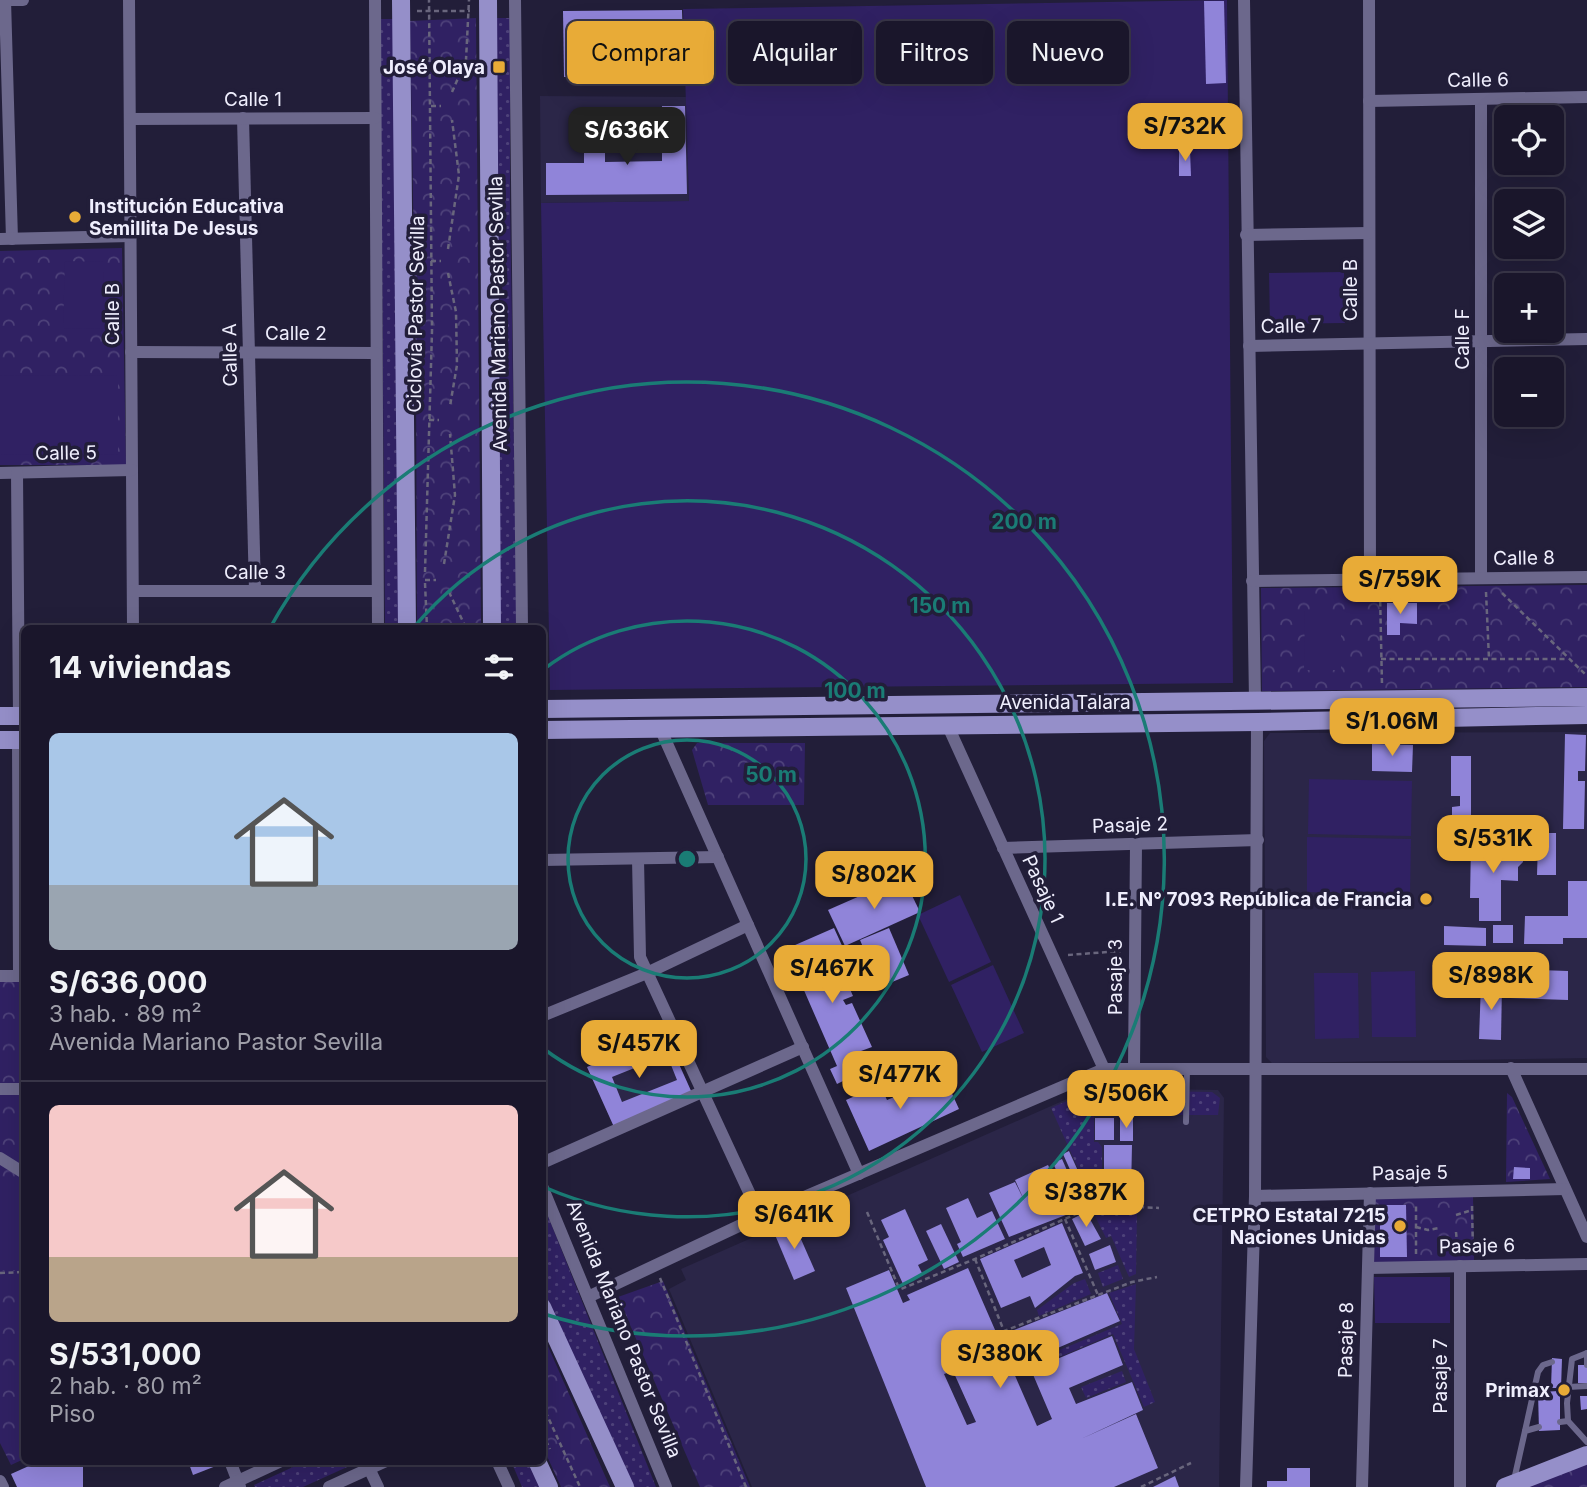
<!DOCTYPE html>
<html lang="es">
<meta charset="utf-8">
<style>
body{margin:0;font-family:Inter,sans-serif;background:#231f33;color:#f1f3f6;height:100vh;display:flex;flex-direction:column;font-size:26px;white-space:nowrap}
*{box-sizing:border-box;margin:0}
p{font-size:23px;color:#9f9fa9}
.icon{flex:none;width:38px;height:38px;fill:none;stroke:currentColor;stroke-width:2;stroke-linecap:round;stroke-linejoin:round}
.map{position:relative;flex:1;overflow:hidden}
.sheet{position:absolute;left:21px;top:625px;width:525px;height:840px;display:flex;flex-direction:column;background:#1a162b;border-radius:10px;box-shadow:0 7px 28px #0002,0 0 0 2px #383547}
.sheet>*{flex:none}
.guide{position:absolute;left:567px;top:21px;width:665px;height:63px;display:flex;gap:14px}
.tools{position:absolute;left:1494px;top:105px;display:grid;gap:14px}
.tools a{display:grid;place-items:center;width:70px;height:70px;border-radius:10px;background:#1a162b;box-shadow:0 7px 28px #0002,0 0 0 2px #383547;font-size:35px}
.price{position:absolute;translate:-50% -60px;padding:0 16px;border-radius:14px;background:#e8ab37;color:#111;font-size:23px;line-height:46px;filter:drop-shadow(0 2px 4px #0008)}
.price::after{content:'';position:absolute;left:50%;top:42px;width:21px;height:16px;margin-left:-10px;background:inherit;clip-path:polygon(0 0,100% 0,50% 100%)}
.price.current{background:#222;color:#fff}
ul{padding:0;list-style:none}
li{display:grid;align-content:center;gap:14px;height:371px;padding:0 28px}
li+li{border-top:2px solid #383547}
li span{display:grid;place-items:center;height:217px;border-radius:10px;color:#555}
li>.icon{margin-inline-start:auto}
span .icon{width:126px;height:126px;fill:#fffc;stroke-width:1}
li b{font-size:30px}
h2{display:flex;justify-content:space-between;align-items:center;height:84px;padding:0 28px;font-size:30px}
.pill{padding:0 24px;border-radius:10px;background:#1a162b;box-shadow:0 7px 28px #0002,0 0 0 2px #383547;font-size:24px;line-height:63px}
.pill.current{background:#e8ab37;color:#111}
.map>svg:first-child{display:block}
</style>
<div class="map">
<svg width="1587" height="1487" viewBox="0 0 1587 1487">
<defs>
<pattern id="grass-dots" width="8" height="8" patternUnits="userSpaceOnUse" patternTransform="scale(1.75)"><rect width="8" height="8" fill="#302163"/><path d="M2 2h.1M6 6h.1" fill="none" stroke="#4e427a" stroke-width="1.8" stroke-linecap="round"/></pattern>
<pattern id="park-crowns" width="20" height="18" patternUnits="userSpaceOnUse" patternTransform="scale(1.75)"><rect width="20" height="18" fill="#302163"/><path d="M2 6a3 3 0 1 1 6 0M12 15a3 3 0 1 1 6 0" fill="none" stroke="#4e427a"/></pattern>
</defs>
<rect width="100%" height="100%" fill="#221e39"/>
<g fill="#2b2648">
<path d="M 540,96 L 686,97 L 689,201 L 541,203 Z"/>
<path d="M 1587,732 L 1587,1058 L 1272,1063 L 1266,1057 L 1264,741 L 1270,733 Z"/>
<path d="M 665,1033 L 692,1093 L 614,1127 L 587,1067 Z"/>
<path d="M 1092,1088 L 1218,1090 L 1224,1098 L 1219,1487 L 752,1487 L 669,1289 L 686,1280 L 681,1269 Z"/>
</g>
<g fill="url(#grass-dots)">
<path d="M 494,18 L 510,18 L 510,203 L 517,628 L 499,628 Z"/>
<path d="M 380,19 L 394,19 L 399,628 L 385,628 Z"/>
<path d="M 1092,1090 L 1212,1092 L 1220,1098 L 1218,1115 L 1094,1115 L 1094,1142 L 1098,1142 L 1102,1147 L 1102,1203 L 1094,1204 L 1051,1108 Z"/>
<path d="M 542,1201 L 550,1221 L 656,1487 L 630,1487 L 543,1294 Z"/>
<path d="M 1101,1209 L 1137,1210 L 1136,1274 L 1129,1277 L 1111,1236 L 1106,1238 L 1095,1216 L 1099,1214 L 1097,1210 Z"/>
<path d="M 1118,1265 L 1123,1279 L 1103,1287 L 1098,1273 Z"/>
<path d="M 1085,1279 L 1091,1294 L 1039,1316 L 1037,1310 L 1074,1283 Z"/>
<path d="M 1136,1284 L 1134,1349 L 1155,1402 L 1144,1407 L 1113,1334 L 1057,1358 L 1055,1352 L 1122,1324 L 1109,1293 Z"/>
<path d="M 1122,1371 L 1126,1382 L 1086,1398 L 1081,1387 Z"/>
<path d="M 306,1461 L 356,1463 L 303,1487 L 255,1487 L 254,1485 Z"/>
<path d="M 511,1461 L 529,1461 L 541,1487 L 522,1487 Z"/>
</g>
<g fill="url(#park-crowns)">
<path d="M 476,18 L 481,628 L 417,628 L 416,371 L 410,21 Z"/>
<path d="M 122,248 L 126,465 L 0,465 L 0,251 Z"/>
<path d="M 1587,585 L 1587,687 L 1262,691 L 1261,588 Z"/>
<path d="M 697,743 L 805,743 L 804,805 L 708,805 L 692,750 Z"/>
<path d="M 0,981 L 24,981 L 24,1459 L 11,1465 L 0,1443 Z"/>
<path d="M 1507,1093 L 1512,1097 L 1550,1179 L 1506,1182 Z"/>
<path d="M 1473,1196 L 1474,1262 L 1373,1263 L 1372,1197 Z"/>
<path d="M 663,1281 L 750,1487 L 700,1487 L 618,1297 Z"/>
<path d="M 543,1335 L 610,1487 L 561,1487 L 543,1447 Z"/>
<path d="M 1587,1458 L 1587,1487 L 1521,1487 Z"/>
</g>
<g fill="#302163">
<path d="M 1227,0 L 1233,683 L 550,690 L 541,203 L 689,201 L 683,9 Z"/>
<path d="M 65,261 L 104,262 L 103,329 L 63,328 Z"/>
<path d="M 1344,272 L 1345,323 L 1270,324 L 1269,273 Z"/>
<path d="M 0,375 L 118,376 L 118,455 L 0,454 Z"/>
<path d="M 1305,610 L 1341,610 L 1341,670 L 1304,670 Z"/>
<path d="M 1309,779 L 1412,781 L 1411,836 L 1308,834 Z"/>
<path d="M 1307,837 L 1411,839 L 1410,895 L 1307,892 Z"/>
<path d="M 960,895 L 991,962 L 949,982 L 918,915 Z"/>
<path d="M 993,965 L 1024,1033 L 982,1052 L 951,985 Z"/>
<path d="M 1415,971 L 1416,1037 L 1372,1037 L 1371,972 Z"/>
<path d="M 1314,973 L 1358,973 L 1359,1038 L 1315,1039 Z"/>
<rect x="0" y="1199" width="24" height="71"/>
<path d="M 1374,1277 L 1450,1277 L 1450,1323 L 1375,1323 Z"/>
</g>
<g fill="#9084d9" fill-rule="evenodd">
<path d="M 1204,1 L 1224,1 L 1226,83 L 1206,84 Z"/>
<path d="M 682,10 L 684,76 L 564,77 L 563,11 Z"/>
<path d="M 662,106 L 685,106 L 687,194 L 546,195 L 546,163 L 584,163 L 584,151 L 590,151 L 590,134 L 605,134 L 605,162 L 662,161 Z"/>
<rect x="1219" y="116" width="7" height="20"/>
<path d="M 1179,150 L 1190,150 L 1191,176 L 1179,176 Z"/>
<path d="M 1387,603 L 1417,603 L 1417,624 L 1400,623 L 1400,635 L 1387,635 Z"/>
<path d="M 1565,734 L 1586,735 L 1585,771 L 1578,771 L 1578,781 L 1585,781 L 1584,829 L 1563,829 Z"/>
<path d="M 1372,744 L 1413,745 L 1412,772 L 1372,771 Z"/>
<path d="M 1451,756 L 1471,756 L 1471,843 L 1452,843 L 1452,807 L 1460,806 L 1460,796 L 1451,796 Z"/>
<path d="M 1544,833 L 1556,833 L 1556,875 L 1537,875 L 1538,842 L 1544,842 Z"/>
<path d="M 1471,843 L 1524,844 L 1523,862 L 1518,867 L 1518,881 L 1501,880 L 1501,921 L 1479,921 L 1479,898 L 1470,898 Z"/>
<path d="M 903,877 L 920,912 L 845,946 L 828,910 Z"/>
<path d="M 1568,881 L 1587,881 L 1587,938 L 1563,938 L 1563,944 L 1524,944 L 1525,916 L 1568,916 Z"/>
<rect x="1493" y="925" width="20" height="18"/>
<path d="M 1444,926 L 1486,928 L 1486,946 L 1444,945 Z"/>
<path d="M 834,928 L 844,950 L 835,955 L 853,996 L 843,1000 L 846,1005 L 852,1003 L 872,1047 L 861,1051 L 868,1065 L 862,1068 L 869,1083 L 854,1090 L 849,1078 L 837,1084 L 830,1069 L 837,1066 L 786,949 Z"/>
<path d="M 889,928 L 909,975 L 880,987 L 860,940 Z"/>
<path d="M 1510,969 L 1568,971 L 1568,1000 L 1510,998 Z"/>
<path d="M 1481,983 L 1502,984 L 1501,1040 L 1479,1039 Z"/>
<path d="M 665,1033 L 692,1093 L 614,1127 L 587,1067 ZM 667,1055 L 677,1080 L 622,1102 L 612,1077 Z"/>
<path d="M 944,1076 L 959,1109 L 869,1151 L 846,1100 L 880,1085 L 887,1100 Z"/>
<rect x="1095" y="1118" width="19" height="22"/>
<rect x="1120" y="1118" width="13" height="23"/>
<path d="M 1104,1145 L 1132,1145 L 1131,1191 L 1120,1191 L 1121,1202 L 1104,1202 Z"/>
<path d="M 1069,1151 L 1093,1204 L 1074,1212 L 1071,1206 L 1084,1201 L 1063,1154 Z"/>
<path d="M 1062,1159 L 1079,1198 L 1070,1202 L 1053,1163 Z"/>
<path d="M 1048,1165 L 1071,1213 L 1009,1237 L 989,1193 L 1015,1182 L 1025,1202 L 1015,1180 Z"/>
<path d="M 1514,1167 L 1530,1168 L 1530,1179 L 1513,1179 Z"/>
<path d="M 968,1198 L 977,1218 L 992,1211 L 1005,1239 L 963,1257 L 957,1244 L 961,1242 L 946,1208 Z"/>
<path d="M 1380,1205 L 1406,1205 L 1407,1257 L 1380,1257 Z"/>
<path d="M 905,1209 L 928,1260 L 918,1265 L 923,1275 L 903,1284 L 883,1240 L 889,1237 L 881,1220 Z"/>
<path d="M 1086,1212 L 1101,1239 L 1085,1246 L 1072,1219 Z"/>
<path d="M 793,1221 L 815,1271 L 794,1280 L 773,1230 Z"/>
<path d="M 1062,1223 L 1083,1273 L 1075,1276 L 1035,1308 L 1030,1296 L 1001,1308 L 980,1259 ZM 1044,1247 L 1051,1265 L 1022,1278 L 1014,1260 Z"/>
<path d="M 941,1224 L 959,1262 L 944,1269 L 926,1231 Z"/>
<path d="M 1110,1245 L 1116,1262 L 1095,1270 L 1089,1254 Z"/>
<path d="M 968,1268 L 1037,1426 L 1052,1419 L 1014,1330 L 1107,1293 L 1120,1321 L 1053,1350 L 1057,1359 L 1112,1336 L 1123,1365 L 1069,1388 L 1076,1404 L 1132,1382 L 1143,1410 L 1081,1439 L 1136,1414 L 1158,1468 L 1114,1487 L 926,1487 L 846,1288 L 889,1270 L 903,1303 L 910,1300 L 907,1295 ZM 953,1371 L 976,1422 L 967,1425 L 944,1374 Z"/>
<path d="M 1552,1358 L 1562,1359 L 1561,1388 L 1551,1388 Z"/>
<rect x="1578" y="1365" width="9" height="18"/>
<path d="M 1560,1391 L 1560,1430 L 1539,1431 L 1538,1392 Z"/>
<path d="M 1580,1396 L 1587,1396 L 1587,1409 L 1581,1410 Z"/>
<path d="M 40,1461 L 83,1461 L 83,1487 L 17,1487 L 11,1474 Z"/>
<path d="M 188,1461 L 214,1461 L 216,1466 L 193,1475 Z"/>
<path d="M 1287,1468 L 1310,1468 L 1310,1487 L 1267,1487 L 1267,1481 L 1287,1481 Z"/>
<path d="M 1175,1476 L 1179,1487 L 1153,1487 Z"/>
</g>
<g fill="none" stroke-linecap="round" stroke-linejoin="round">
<g stroke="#69667d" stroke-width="2.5" stroke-dasharray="5 3.5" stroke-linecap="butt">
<path d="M 417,11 L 470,11"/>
<path d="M 452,92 L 466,60 L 469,0"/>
<path d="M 431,106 L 441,106"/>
<path d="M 448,249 L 459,175 L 452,120"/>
<path d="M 431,261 L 441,261"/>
<path d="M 448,273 L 456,312 L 457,365 L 450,406"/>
<path d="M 429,420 L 439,420"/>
<path d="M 444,564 L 455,495 L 450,434"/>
<path d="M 425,572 L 432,331 L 429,0"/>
<path d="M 425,580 L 436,580"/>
<path d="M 425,583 L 427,628"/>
<path d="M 449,592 L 466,628"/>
<path d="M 1486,592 L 1489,659"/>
<path d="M 1380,593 L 1382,685"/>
<path d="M 1502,593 L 1587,676"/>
<path d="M 1381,659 L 1568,659"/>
<path d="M 1068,955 L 1121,951"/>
<path d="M 1472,1206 L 1473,1252"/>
<path d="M 867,1212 L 898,1286 L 901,1289 L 975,1259 L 1096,1205 L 1159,1208"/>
<path d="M 1456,1215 L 1472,1210"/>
<path d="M 1065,1219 L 1098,1295"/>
<path d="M 1416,1227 L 1428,1230 L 1439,1228"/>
<path d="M 1456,1232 L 1458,1253"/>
<path d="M 1416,1254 L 1416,1204"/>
<path d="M 975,1259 L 1004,1331 L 1132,1282 L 1157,1277"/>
<path d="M 0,1273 L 24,1272"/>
<path d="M 660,1278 L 746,1487"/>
<path d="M 542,1404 L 580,1487"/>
<path d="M 542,1433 L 550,1449"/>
<path d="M 1141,1487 L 1191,1463"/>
</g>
<g stroke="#6c688c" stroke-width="6">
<path d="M 1186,1122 L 1187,1068"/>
<path d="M 1587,1365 L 1587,1353"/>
<path d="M 1568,1387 L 1587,1386"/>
<path d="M 1568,1421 L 1567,1403 L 1572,1359 L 1587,1353"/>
<path d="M 1560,1422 L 1568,1421 L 1587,1442"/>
<path d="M 1525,1431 L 1538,1372 L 1543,1365 L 1552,1362"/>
<path d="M 1514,1480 L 1525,1431 L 1539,1427"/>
</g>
<g stroke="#6c688c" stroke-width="12">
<path d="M 0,0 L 23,0"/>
<path d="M 5,0 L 12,239"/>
<path d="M 129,0 L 133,628"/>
<path d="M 375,0 L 378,628"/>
<path d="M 515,0 L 522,628"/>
<path d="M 1244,0 L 1255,701"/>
<path d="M 1369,0 L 1370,580"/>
<path d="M 1481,99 L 1481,578"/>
<path d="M 1369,101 L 1587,97"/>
<path d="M 243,118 L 255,591"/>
<path d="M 130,119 L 375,118"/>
<path d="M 1246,235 L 1369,233"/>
<path d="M 0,239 L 131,236"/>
<path d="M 1249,346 L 1587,339"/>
<path d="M 131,352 L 376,353"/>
<path d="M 0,473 L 132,470"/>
<path d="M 17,473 L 19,716"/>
<path d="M 1252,581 L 1587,577"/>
<path d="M 133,591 L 377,591"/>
<path d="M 947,724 L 1104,1069"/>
<path d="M 660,728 L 859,1174"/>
<path d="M 18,740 L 19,976"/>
<path d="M 1003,848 L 1258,840"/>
<path d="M 638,859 L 640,957 L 760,1216"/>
<path d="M 542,860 L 718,857"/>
<path d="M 0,976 L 24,976"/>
<path d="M 542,1016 L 647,973 L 748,925"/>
<path d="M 1134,1068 L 1136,844"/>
<path d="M 1511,1068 L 1587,1237"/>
<path d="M 0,1089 L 24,1089"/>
<path d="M 0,1158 L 24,1173"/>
<path d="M 542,1163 L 803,1047"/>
<path d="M 542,1186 L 666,1487"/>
<path d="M 1255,1196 L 1565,1189"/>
<path d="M 1368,1268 L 1587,1264"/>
<path d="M 588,1297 L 760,1216 L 1104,1069 L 1587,1069"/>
<path d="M 230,1461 L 240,1487"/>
<path d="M 497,1461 L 509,1487"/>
<path d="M 366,1462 L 378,1487"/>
<path d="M 0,1481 L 3,1487"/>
<path d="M 225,1487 L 281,1461"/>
<path d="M 329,1487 L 386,1461"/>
<path d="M 1246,1487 L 1255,1196 L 1257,722"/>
<path d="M 1362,1487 L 1370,1193"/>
<path d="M 1460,1487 L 1460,1266"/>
</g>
<g stroke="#958fc9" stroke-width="18">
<path d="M 401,0 L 407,628"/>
<path d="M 488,0 L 492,628"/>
<path d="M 542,709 L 1587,697"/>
<path d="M 0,716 L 24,716"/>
<path d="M 542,730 L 1257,722 L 1587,715"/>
<path d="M 0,740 L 24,740"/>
<path d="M 542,1307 L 625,1487"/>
<path d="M 537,1461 L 549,1487"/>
<path d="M 1505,1487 L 1587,1455"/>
</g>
</g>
<g fill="none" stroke="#1a7c75" stroke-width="3.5">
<circle cx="687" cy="859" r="119"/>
<path d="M544 669A238 238 0 1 1 544 1049"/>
<path d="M415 626A358 358 0 1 1 544 1187"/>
<path d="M270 628A477 477 0 1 1 544 1314"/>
</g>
<g fill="#e8ab37" stroke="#221e39" stroke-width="2.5">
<rect x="492" y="60" width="14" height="14" rx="3.5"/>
<circle cx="75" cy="217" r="7"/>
<circle cx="1426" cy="899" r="7"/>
<circle cx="1400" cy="1226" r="7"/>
<circle cx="1564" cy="1390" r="7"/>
</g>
<g text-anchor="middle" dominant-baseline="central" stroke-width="7" stroke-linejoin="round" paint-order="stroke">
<g font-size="19" font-weight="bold" fill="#efeefd" stroke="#221e39" text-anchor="end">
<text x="485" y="67">José Olaya</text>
<text x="89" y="206" text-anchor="start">Institución Educativa<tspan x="89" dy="22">Semillita De Jesus</tspan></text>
<text x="1412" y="899">I.E. N° 7093 República de Francia</text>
<text x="1386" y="1215">CETPRO Estatal 7215<tspan x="1386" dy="22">Naciones Unidas</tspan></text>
<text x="1550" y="1390">Primax</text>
</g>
<g font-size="19" fill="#efeefd" stroke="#221e39">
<text transform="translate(1478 80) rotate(-1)">Calle 6</text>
<text x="253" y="99">Calle 1</text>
<text transform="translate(1350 290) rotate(-90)">Calle B</text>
<text transform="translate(112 314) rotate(-90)">Calle B</text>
<text transform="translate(416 314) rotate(-89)">Ciclovía Pastor Sevilla</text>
<text transform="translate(498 314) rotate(-91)">Avenida Mariano Pastor Sevilla</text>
<text transform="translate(1291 326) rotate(-1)">Calle 7</text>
<text x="296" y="333">Calle 2</text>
<text transform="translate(1462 339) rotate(-90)">Calle F</text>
<text transform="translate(230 355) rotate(-91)">Calle A</text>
<text transform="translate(66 453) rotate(-1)">Calle 5</text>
<text transform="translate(1524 558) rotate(-1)">Calle 8</text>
<text x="255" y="572">Calle 3</text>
<text x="1065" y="702">Avenida Talara</text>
<text transform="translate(1130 825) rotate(-2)">Pasaje 2</text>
<text transform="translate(1043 889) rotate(65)">Pasaje 1</text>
<text transform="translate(1115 977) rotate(-90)">Pasaje 3</text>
<text transform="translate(1410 1173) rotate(-1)">Pasaje 5</text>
<text transform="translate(1477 1246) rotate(-1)">Pasaje 6</text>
<text transform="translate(624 1329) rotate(68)">Avenida Mariano Pastor Sevilla</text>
<text transform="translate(1346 1340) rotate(-89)">Pasaje 8</text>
<text transform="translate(1440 1376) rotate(-90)">Pasaje 7</text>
</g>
</g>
<circle cx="687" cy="859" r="10" fill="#1a7c75" stroke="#221e39" stroke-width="3.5"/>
<g font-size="21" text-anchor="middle" font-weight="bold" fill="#1a7c75" stroke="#221e39" stroke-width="7" stroke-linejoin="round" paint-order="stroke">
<text x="1024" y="529">200 m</text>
<text x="940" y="613">150 m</text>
<text x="855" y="698">100 m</text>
<text x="771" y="782">50 m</text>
</g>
</svg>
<div class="tools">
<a><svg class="icon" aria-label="locate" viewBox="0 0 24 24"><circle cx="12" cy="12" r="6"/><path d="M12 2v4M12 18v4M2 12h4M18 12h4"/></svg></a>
<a><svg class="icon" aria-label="layers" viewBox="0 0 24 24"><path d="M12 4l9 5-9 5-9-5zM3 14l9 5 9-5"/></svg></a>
<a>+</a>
<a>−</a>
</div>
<b class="price" style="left:1185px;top:163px">S/732K</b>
<b class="price current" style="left:627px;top:167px">S/636K</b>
<b class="price" style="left:1400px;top:616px">S/759K</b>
<b class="price" style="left:1392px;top:758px">S/1.06M</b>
<b class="price" style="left:1493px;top:875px">S/531K</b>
<b class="price" style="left:874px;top:911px">S/802K</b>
<b class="price" style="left:832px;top:1005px">S/467K</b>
<b class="price" style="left:1491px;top:1012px">S/898K</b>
<b class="price" style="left:639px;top:1080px">S/457K</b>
<b class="price" style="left:900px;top:1111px">S/477K</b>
<b class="price" style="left:1126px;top:1130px">S/506K</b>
<b class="price" style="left:1086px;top:1229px">S/387K</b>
<b class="price" style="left:794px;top:1251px">S/641K</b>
<b class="price" style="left:1000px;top:1390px">S/380K</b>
<div class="guide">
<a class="pill current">Comprar</a>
<a class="pill">Alquilar</a>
<a class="pill">Filtros</a>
<a class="pill">Nuevo</a>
</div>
<section class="sheet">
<h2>14 viviendas<svg class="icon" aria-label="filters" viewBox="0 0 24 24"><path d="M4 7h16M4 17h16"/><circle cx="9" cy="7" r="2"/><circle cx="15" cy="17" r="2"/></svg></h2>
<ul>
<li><span style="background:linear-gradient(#a9c7e8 70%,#9aa5b1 0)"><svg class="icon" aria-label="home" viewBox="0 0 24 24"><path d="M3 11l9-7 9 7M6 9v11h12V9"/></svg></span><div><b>S/636,000</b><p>3 hab. · 89 m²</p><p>Avenida Mariano Pastor Sevilla</p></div></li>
<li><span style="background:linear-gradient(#f6c9c9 70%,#b9a48a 0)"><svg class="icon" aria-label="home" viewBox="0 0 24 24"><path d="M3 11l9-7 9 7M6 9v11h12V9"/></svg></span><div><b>S/531,000</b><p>2 hab. · 80 m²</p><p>Piso</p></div></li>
</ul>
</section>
</div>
